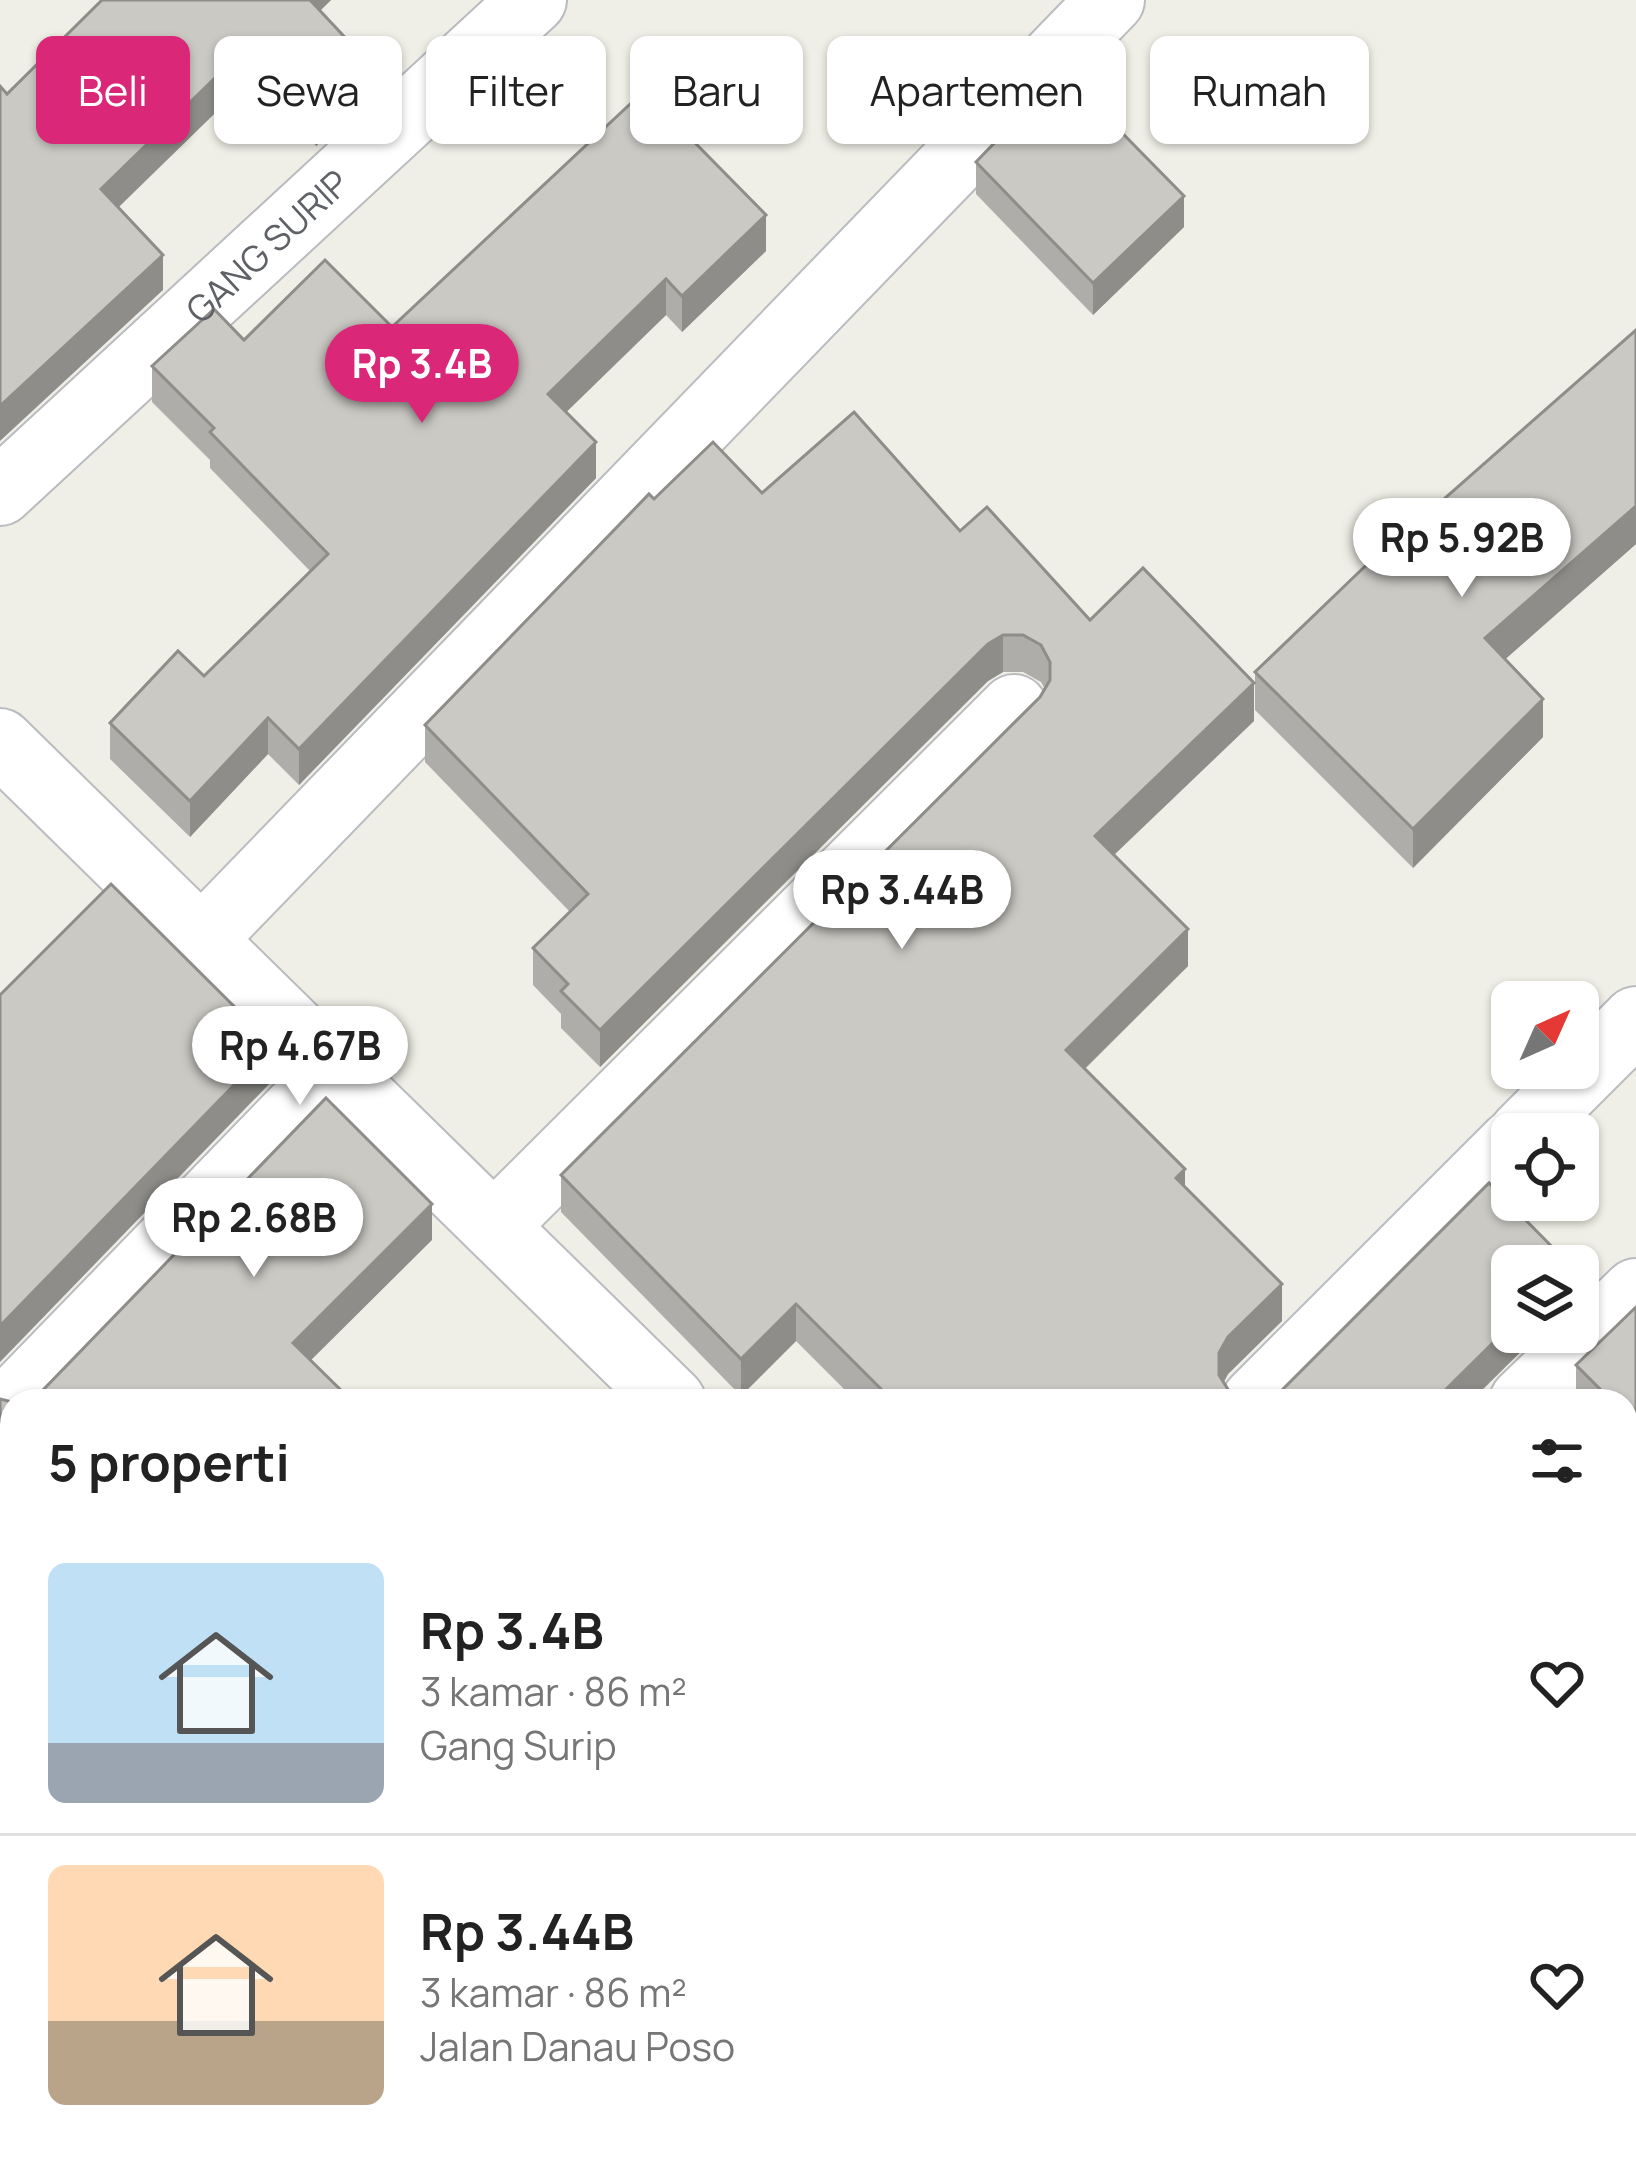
<!DOCTYPE html>
<html lang="id">
<meta charset="utf-8">
<style>
body{margin:0;font-family:Manrope,sans-serif;background:#f2f2f2;color:#222;height:100vh;display:flex;flex-direction:column;font-size:45px;white-space:nowrap}
*{box-sizing:border-box;margin:0}
p{font-size:39px;color:#767676}
.icon{flex:none;width:66px;height:66px;fill:none;stroke:currentColor;stroke-width:2;stroke-linecap:round;stroke-linejoin:round}
.map{position:relative;flex:1;overflow:hidden}
.details{position:absolute;left:0px;top:1389px;width:1638px;height:771px;display:flex;flex-direction:column;background:#fff;border-radius:36px 36px 0 0;box-shadow:0 3px 9px #0004}
.details>*{flex:none}
.hud{position:absolute;left:36px;top:36px;width:1566px;height:108px;display:flex;gap:24px}
.needle{width:78px;rotate:45deg}
.controls{position:absolute;left:1491px;top:981px;display:grid;gap:24px}
.controls a{display:grid;place-items:center;width:108px;height:108px;border-radius:18px;background:#fff;box-shadow:0 3px 9px #0004;font-size:60px}
.price{position:absolute;translate:-50% -102px;padding:0 27px;border-radius:42px;background:#fff;color:#222;font-size:39px;line-height:78px;filter:drop-shadow(0 3px 6px #0008)}
.price::after{content:'';position:absolute;left:50%;top:72px;width:36px;height:27px;margin-left:-18px;background:inherit;clip-path:polygon(0 0,100% 0,50% 100%)}
.price.selected{background:#db2777;color:#fff}
ul{padding:0;list-style:none}
li{display:flex;align-items:center;gap:36px;height:300px;padding:0 48px}
li+li{border-top:3px solid #e0e0e0}
li span{display:grid;place-items:center;flex:none;width:336px;height:240px;border-radius:18px;color:#555}
li>.icon{margin-inline-start:auto}
span .icon{width:144px;height:144px;fill:#fffc;stroke-width:1}
li b{font-size:51px}
h2{display:flex;justify-content:space-between;align-items:center;height:144px;padding:0 48px;font-size:51px}
.pill{padding:0 42px;border-radius:18px;background:#fff;box-shadow:0 3px 9px #0004;font-size:42px;line-height:108px}
.pill.selected{background:#db2777;color:#fff}
.map>svg:first-child{display:block}
</style>
<div class="map">
<svg width="1636" height="2159" viewBox="0 0 1636 2159">
<rect width="100%" height="100%" fill="#efefe7"/>
<g fill="none" stroke-linecap="round" stroke-linejoin="round">
<defs>
<g id="minor">
<path id="s1" d="M 0,492 L 533,0"/>
<path d="M 202,939 L 1111,0"/>
<path d="M 1522,1134 L 1636,1020"/>
<path d="M 494,1226 L 1014,708"/>
<path d="M 14,1401 L 335,1070"/>
<path d="M 1255,1401 L 1512,1144"/>
<path d="M 1523,1401 L 1636,1292"/>
<path d="M 1626,1815 L 1636,1805"/>
<path d="M 0,2062 L 12,2049"/>
<path d="M 423,2159 L 433,2148"/>
<path d="M 744,2159 L 755,2148"/>
</g>
<g id="tertiary">
<path d="M 0,742 L 672,1401"/>
<path d="M 1434,2148 L 1445,2159"/>
</g>
</defs>
<use href="#minor" stroke="#b9bbbf" stroke-width="70"/>
<use href="#tertiary" stroke="#b9bbbf" stroke-width="70"/>
<use href="#minor" stroke="#fff" stroke-width="66"/>
<use href="#tertiary" stroke="#fff" stroke-width="66"/>
</g>
<g fill="#afada9">
<path d="M 331,0 L 320,11 L 368,98 L 316,146 L 252,77 L 119,207 L 163,290 L 7,94 Z"/>
<path d="M 1045,117 L 1184,227 L 1093,315 L 976,194 L 976,162 Z"/>
<path d="M 766,251 L 682,332 L 666,315 L 566,412 L 596,478 L 299,785 L 268,754 L 190,837 L 110,759 L 110,723 L 204,676 L 310,571 L 210,468 L 210,460 L 152,402 L 152,366 L 244,340 L 392,327 Z"/>
<path d="M 1636,330 L 1636,544 L 1505,659 L 1543,737 L 1413,868 L 1255,710 L 1255,672 L 1385,551 Z"/>
<path d="M 762,493 L 960,531 L 1090,620 L 1254,721 L 1114,855 L 1188,966 L 1085,1069 L 1185,1187 L 1282,1321 L 1228,1374 L 1224,1382 L 1229,1391 L 1244,1400 L 1471,1401 L 856,1401 L 796,1341 L 741,1396 L 561,1212 L 561,1175 L 1040,697 L 1045,689 L 1041,682 L 1023,672 L 1003,672 L 988,681 L 600,1067 L 561,1028 L 561,1014 L 533,985 L 533,948 L 570,912 L 425,762 L 425,725 L 654,499 Z"/>
<path d="M 1636,1307 L 1636,1769 L 1627,1769 L 1626,1401 L 1576,1401 L 1576,1365 Z"/>
<path d="M 12,1725 L 12,2013 L 0,2014 Z"/>
<path d="M 495,2148 L 733,2159 L 495,2159 Z"/>
<path d="M 1481,2148 L 1626,2148 L 1636,2159 L 1501,2159 L 1495,2153 L 1489,2159 Z"/>
</g>
<g fill="#8e8d89">
<path d="M 302,0 L 331,0 L 302,28 Z"/>
<path d="M 252,42 L 252,77 L 101,224 L 101,189 Z"/>
<path d="M 368,62 L 368,98 L 316,146 L 316,110 Z"/>
<path d="M 1184,196 L 1184,227 L 1093,315 L 1093,283 Z"/>
<path d="M 766,215 L 766,251 L 682,332 L 682,296 Z"/>
<path d="M 163,255 L 163,290 L 0,441 L 0,406 Z"/>
<path d="M 666,279 L 666,315 L 548,430 L 548,394 Z"/>
<path d="M 596,442 L 596,478 L 299,785 L 299,749 Z"/>
<path d="M 1636,506 L 1636,544 L 1485,677 L 1485,638 Z"/>
<path d="M 1003,635 L 1003,672 L 988,681 L 600,1067 L 600,1030 L 988,644 Z"/>
<path d="M 1254,683 L 1254,721 L 1095,873 L 1095,836 Z"/>
<path d="M 1543,699 L 1543,737 L 1413,868 L 1413,829 Z"/>
<path d="M 268,718 L 268,754 L 190,837 L 190,801 Z"/>
<path d="M 1188,929 L 1188,966 L 1066,1087 L 1066,1050 Z"/>
<path d="M 273,1045 L 273,1080 L 0,1362 L 0,1326 Z"/>
<path d="M 1185,1169 L 1185,1206 L 1176,1178 Z"/>
<path d="M 432,1204 L 432,1240 L 293,1378 L 293,1343 Z"/>
<path d="M 1282,1284 L 1282,1321 L 1228,1374 L 1219,1390 L 1219,1353 L 1228,1337 Z"/>
<path d="M 796,1304 L 796,1341 L 741,1396 L 741,1359 Z"/>
<path d="M 1512,1324 L 1512,1332 L 1541,1332 L 1471,1401 L 1434,1401 Z"/>
<path d="M 12,1633 L 12,1669 L 0,1681 L 0,1646 Z"/>
<path d="M 2,1978 L 2,2013 L 0,2014 L 0,1979 Z"/>
<path d="M 110,2148 L 144,2148 L 134,2159 L 99,2159 Z"/>
<path d="M 1319,2148 L 1322,2148 L 1322,2159 L 1309,2159 Z"/>
</g>
<g fill="#cbc9c4" stroke="#8e8d89" stroke-width="3">
<path d="M 102,0 L 310,0 L 368,62 L 316,110 L 252,42 L 101,189 L 163,255 L 0,406 L 0,86 L 7,94 Z"/>
<path d="M 1077,87 L 1184,196 L 1093,283 L 976,162 L 1032,104 L 1045,117 Z"/>
<path d="M 644,91 L 766,215 L 682,296 L 666,279 L 548,394 L 596,442 L 299,749 L 268,718 L 190,801 L 110,723 L 178,651 L 204,676 L 328,554 L 210,432 L 214,428 L 152,366 L 214,309 L 244,340 L 325,260 L 392,327 Z"/>
<path d="M 1636,330 L 1636,506 L 1485,638 L 1543,699 L 1413,829 L 1255,672 L 1383,549 L 1385,551 Z"/>
<path d="M 854,412 L 960,531 L 987,507 L 1090,620 L 1143,568 L 1254,683 L 1095,836 L 1188,929 L 1066,1050 L 1185,1169 L 1176,1178 L 1282,1284 L 1228,1337 L 1219,1353 L 1219,1375 L 1229,1391 L 1244,1400 L 1264,1400 L 1282,1390 L 1489,1183 L 1571,1266 L 1512,1266 L 1512,1324 L 1434,1401 L 893,1401 L 796,1304 L 741,1359 L 561,1175 L 1040,697 L 1050,680 L 1050,662 L 1041,645 L 1023,635 L 1003,635 L 988,644 L 600,1030 L 561,991 L 568,984 L 533,948 L 588,894 L 425,725 L 649,494 L 654,499 L 713,442 L 762,493 Z"/>
<path d="M 111,884 L 273,1045 L 0,1326 L 0,995 Z"/>
<path d="M 326,1098 L 432,1204 L 293,1343 L 352,1401 L 25,1401 L 41,1392 Z"/>
<path d="M 1636,1307 L 1636,1732 L 1626,1732 L 1626,1401 L 1612,1401 L 1576,1365 Z"/>
<path d="M 0,1399 L 12,1402 L 12,1633 L 0,1646 Z"/>
<path d="M 0,1714 L 12,1725 L 12,1978 L 0,1979 Z"/>
<path d="M 1626,1814 L 1636,1814 L 1636,2159 L 1539,2159 L 1528,2148 L 1626,2148 Z"/>
<path d="M 0,2062 L 12,2062 L 12,2148 L 110,2148 L 99,2159 L 0,2159 Z"/>
<path d="M 496,2148 L 716,2148 L 733,2159 L 508,2159 Z"/>
<path d="M 770,2148 L 1319,2148 L 1309,2159 L 755,2159 Z"/>
</g>
<g text-anchor="middle" dominant-baseline="central" stroke-width="9" stroke-linejoin="round" paint-order="stroke">
<g font-size="36" fill="#5e6166" stroke="#fff">
<text stroke="none"><textPath href="#s1" startOffset="363">GANG SURIP</textPath></text>
</g>
</g>
</svg>
<div class="controls">
<a><svg class="needle" viewBox="-14 -14 28 28"><path d="M0-13l5 13h-10z" fill="#e53935"/><path d="M0 13l5-13h-10z" fill="#767676"/></svg></a>
<a><svg class="icon" aria-label="locate" viewBox="0 0 24 24"><circle cx="12" cy="12" r="6"/><path d="M12 2v4M12 18v4M2 12h4M18 12h4"/></svg></a>
<a><svg class="icon" aria-label="layers" viewBox="0 0 24 24"><path d="M12 4l9 5-9 5-9-5zM3 14l9 5 9-5"/></svg></a>
</div>
<b class="price selected" style="left:422px;top:426px">Rp 3.4B</b>
<b class="price" style="left:1462px;top:600px">Rp 5.92B</b>
<b class="price" style="left:902px;top:952px">Rp 3.44B</b>
<b class="price" style="left:300px;top:1108px">Rp 4.67B</b>
<b class="price" style="left:254px;top:1280px">Rp 2.68B</b>
<div class="hud">
<a class="pill selected">Beli</a>
<a class="pill">Sewa</a>
<a class="pill">Filter</a>
<a class="pill">Baru</a>
<a class="pill">Apartemen</a>
<a class="pill">Rumah</a>
</div>
<section class="details">
<h2>5 properti<svg class="icon" aria-label="filters" viewBox="0 0 24 24"><path d="M4 7h16M4 17h16"/><circle cx="9" cy="7" r="2"/><circle cx="15" cy="17" r="2"/></svg></h2>
<ul>
<li><span style="background:linear-gradient(#bfe0f5 75%,#9aa5b1 0)"><svg class="icon" aria-label="home" viewBox="0 0 24 24"><path d="M3 11l9-7 9 7M6 9v11h12V9"/></svg></span><div><b>Rp 3.4B</b><p>3 kamar · 86 m²</p><p>Gang Surip</p></div><svg class="icon" aria-label="heart" viewBox="0 0 24 24"><path d="M12 20l-8-8c-3-5 5-10 8-4 3-6 11-1 8 4z"/></svg></li>
<li><span style="background:linear-gradient(#ffd9b3 65%,#b9a48a 0)"><svg class="icon" aria-label="home" viewBox="0 0 24 24"><path d="M3 11l9-7 9 7M6 9v11h12V9"/></svg></span><div><b>Rp 3.44B</b><p>3 kamar · 86 m²</p><p>Jalan Danau Poso</p></div><svg class="icon" aria-label="heart" viewBox="0 0 24 24"><path d="M12 20l-8-8c-3-5 5-10 8-4 3-6 11-1 8 4z"/></svg></li>
</ul>
</section>
</div>
